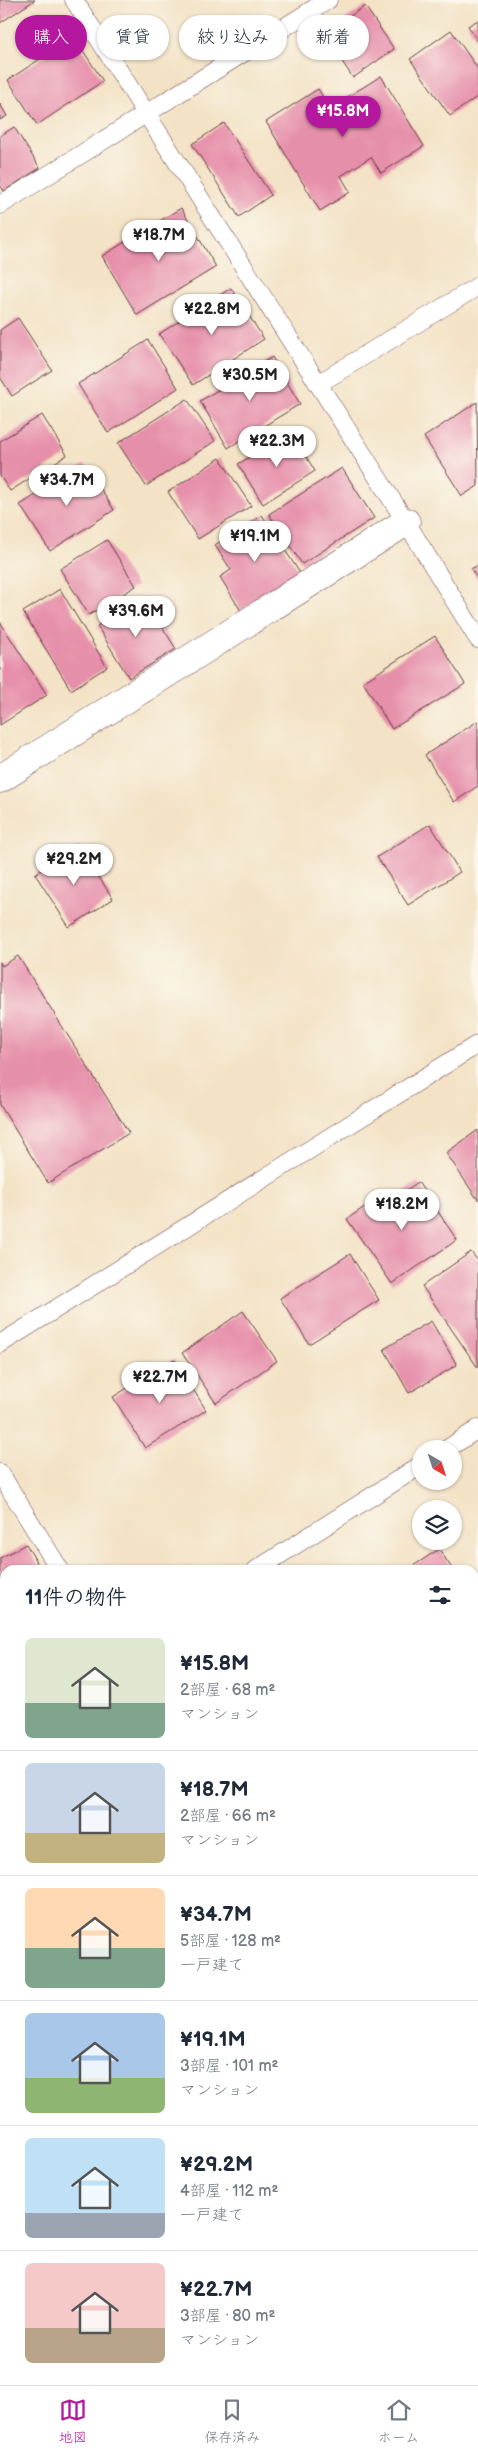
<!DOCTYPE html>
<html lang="ja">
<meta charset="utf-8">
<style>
body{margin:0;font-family:"Balsamiq Sans","Klee One",sans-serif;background:#f2f2f3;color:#1f2937;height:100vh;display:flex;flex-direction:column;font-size:19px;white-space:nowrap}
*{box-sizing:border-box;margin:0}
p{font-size:16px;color:#747a83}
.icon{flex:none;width:28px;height:28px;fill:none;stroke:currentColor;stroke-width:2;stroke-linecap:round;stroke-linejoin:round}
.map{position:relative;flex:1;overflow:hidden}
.details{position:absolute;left:0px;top:1565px;width:479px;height:820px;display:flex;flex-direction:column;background:#fff;border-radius:15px 15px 0 0;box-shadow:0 1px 4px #0004}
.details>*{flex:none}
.guide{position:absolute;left:15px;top:15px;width:449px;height:45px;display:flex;gap:10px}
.needle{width:32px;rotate:141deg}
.tools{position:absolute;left:412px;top:1440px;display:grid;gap:10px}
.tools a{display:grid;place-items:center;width:50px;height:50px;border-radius:50%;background:#fff;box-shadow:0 1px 4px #0004;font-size:25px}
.price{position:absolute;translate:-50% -42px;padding:0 11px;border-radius:18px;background:#fff;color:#222;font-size:16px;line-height:32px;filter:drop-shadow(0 1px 2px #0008)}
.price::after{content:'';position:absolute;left:50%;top:30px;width:15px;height:11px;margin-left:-8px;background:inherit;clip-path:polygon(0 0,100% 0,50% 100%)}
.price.active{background:#b5179e;color:#fff}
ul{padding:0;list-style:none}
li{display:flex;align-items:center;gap:15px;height:125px;padding:0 25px}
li+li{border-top:1px solid #e0e1e3}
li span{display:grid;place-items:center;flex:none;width:140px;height:100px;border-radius:8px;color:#555}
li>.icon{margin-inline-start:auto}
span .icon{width:60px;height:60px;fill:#fffc;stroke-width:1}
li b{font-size:21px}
h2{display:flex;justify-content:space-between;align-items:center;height:60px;padding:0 25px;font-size:21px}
.pill{padding:0 18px;border-radius:22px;background:#fff;box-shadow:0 1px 4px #0004;font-size:18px;line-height:45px}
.pill.active{background:#b5179e;color:#fff}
.tabs{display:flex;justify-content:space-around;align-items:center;height:70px;border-top:1px solid #e0e1e3;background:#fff;font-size:14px;color:#747a83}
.tabs a{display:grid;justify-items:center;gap:2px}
.tabs .active{color:#b5179e}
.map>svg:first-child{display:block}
</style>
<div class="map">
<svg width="478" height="2385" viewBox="0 0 478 2385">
<rect width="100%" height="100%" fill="#fbf7ec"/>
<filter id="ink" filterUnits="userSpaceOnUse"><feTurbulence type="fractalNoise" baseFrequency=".02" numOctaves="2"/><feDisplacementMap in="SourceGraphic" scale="10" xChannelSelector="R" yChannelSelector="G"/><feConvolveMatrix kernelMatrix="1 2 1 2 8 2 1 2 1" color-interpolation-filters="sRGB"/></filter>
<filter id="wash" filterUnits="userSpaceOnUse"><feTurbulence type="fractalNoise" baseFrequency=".0096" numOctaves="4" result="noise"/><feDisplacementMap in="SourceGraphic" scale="20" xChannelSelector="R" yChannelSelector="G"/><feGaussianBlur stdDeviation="1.12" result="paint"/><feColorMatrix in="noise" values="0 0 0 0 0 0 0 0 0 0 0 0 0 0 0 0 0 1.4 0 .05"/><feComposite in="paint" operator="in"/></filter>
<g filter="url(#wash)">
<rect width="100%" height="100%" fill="#f3e2c5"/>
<g id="blocks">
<g fill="#e68faa">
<path d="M 0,0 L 35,0 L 0,23 Z"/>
<path d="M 365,6 L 394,49 L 353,78 L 324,34 Z"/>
<path d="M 478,20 L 478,42 L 468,26 Z"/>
<path d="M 451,30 L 478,69 L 478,96 L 450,116 L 410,59 Z"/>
<path d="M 74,37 L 103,81 L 37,125 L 8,80 Z"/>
<path d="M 381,76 L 424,146 L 381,173 L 371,157 L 341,176 L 350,192 L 320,211 L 266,122 L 318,89 L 330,108 Z"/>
<path d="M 0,104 L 7,116 L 0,120 Z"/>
<path d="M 224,123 L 271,195 L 239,217 L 192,144 Z"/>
<path d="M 14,127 L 40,168 L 4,191 L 0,185 L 0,136 Z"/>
<path d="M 181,208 L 216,267 L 137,315 L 102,256 Z"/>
<path d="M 231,288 L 264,339 L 193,385 L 159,334 Z"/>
<path d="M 18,318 L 52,370 L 12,396 L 0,377 L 0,330 Z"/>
<path d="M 148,340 L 178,388 L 108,433 L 78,384 Z"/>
<path d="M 272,357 L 300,404 L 228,448 L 200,401 Z"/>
<path d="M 187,399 L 215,441 L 146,486 L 118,443 Z"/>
<path d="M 477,402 L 478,486 L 462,496 L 424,437 Z"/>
<path d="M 42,415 L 67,455 L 10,491 L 0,476 L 0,441 Z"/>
<path d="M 291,432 L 315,471 L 263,504 L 238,464 Z"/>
<path d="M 220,458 L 251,506 L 198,539 L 168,492 Z"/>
<path d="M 85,464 L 114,510 L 50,551 L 20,505 Z"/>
<path d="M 342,468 L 374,518 L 302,564 L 269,514 Z"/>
<path d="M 262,515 L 300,573 L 241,611 L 220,577 L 231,570 L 215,545 Z"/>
<path d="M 107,540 L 136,586 L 89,615 L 60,569 Z"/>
<path d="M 478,565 L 478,580 L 471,569 Z"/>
<path d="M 60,589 L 107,667 L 71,690 L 23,612 Z"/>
<path d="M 144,597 L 176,649 L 129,678 L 97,626 Z"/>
<path d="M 0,622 L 47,695 L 0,725 Z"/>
<path d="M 435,636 L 465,684 L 392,729 L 363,682 Z"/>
<path d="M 478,721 L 478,786 L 454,802 L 425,755 Z"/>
<path d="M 430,824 L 460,872 L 408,905 L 377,857 Z"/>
<path d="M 79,846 L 113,899 L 69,927 L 35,874 Z"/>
<path d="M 18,956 L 129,1133 L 48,1183 L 0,1105 L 0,962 L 2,966 Z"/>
<path d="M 478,1130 L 478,1200 L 446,1153 Z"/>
<path d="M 418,1182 L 457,1240 L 392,1284 L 347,1219 L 388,1191 L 393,1199 Z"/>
<path d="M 471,1252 L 478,1261 L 478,1368 L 422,1286 Z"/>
<path d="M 350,1254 L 379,1300 L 309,1344 L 280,1298 Z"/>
<path d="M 243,1311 L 277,1361 L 216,1403 L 182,1353 Z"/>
<path d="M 431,1321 L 457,1365 L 409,1393 L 384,1349 Z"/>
<path d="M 174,1359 L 206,1410 L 145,1448 L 113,1397 Z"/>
<path d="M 26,1544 L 41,1570 L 5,1570 L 5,1588 L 0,1579 L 0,1558 Z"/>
<path d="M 439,1549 L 453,1570 L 407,1570 Z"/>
<path d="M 5,1627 L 5,1717 L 2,1719 L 0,1715 L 0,1674 L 2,1672 L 0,1668 L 0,1630 Z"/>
<path d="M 474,1678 L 478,1684 L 478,1719 L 474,1721 Z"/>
<path d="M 478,1726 L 478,1761 L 474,1764 L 474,1728 Z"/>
<path d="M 474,1817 L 478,1824 L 478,1904 L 474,1897 Z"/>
<path d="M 478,1906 L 478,1985 L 476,1987 L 474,1983 L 474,1909 Z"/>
<path d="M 474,2043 L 478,2051 L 478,2078 L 474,2081 Z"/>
<path d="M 478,2090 L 478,2153 L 474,2156 L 474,2093 Z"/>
<path d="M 474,2284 L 478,2291 L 478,2314 L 474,2317 Z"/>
<path d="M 130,2380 L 194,2380 L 191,2385 L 128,2385 Z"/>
</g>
</g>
</g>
<g filter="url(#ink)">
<use href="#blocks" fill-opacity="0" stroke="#633c42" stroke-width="1"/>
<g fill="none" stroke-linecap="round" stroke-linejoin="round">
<defs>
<g id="lane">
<path d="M 74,0 L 406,522 L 478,639"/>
<path d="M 0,205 L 328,0"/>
<path d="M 318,384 L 478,286"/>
<path d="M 0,1344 L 478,1044"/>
<path d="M 447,1449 L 478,1429"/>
<path d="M 0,1473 L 60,1570"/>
<path d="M 256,1570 L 421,1465"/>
<path d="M 0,1731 L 5,1728"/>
<path d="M 474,2173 L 478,2170"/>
<path d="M 474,2241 L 478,2248"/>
</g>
<g id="street">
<path d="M 0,779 L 406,522"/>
<path d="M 474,1793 L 478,1791"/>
</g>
</defs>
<use href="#lane" stroke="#633c42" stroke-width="19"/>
<use href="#street" stroke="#633c42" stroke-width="29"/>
<use href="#lane" stroke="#fff" stroke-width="18"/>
<use href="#street" stroke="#fff" stroke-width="28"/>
</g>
</g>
</svg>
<div class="tools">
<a><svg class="needle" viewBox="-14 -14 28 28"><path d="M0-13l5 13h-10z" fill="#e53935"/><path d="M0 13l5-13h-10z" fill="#747a83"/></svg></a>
<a><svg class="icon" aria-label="layers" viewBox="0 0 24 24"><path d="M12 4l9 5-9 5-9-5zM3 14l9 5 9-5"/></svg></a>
</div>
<b class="price active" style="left:343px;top:138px">¥15.8M</b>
<b class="price" style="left:159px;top:262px">¥18.7M</b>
<b class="price" style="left:212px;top:336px">¥22.8M</b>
<b class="price" style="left:250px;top:402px">¥30.5M</b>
<b class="price" style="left:277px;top:468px">¥22.3M</b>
<b class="price" style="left:67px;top:507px">¥34.7M</b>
<b class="price" style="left:255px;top:563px">¥19.1M</b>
<b class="price" style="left:136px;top:638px">¥39.6M</b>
<b class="price" style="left:74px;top:886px">¥29.2M</b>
<b class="price" style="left:402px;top:1231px">¥18.2M</b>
<b class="price" style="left:160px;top:1404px">¥22.7M</b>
<div class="guide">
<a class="pill active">購入</a>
<a class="pill">賃貸</a>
<a class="pill">絞り込み</a>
<a class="pill">新着</a>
</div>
<section class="details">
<h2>11件の物件<svg class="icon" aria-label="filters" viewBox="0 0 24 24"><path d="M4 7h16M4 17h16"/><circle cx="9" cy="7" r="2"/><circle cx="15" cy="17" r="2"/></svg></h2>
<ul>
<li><span style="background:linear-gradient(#dfe7d0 65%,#7fa58c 0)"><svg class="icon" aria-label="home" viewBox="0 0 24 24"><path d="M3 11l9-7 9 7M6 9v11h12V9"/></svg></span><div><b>¥15.8M</b><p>2部屋 · 68 m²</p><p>マンション</p></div></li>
<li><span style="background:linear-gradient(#c9d6e8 70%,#c2b280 0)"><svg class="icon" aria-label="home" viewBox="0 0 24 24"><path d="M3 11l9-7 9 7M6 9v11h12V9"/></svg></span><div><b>¥18.7M</b><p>2部屋 · 66 m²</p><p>マンション</p></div></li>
<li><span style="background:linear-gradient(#ffd9b3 60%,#7fa58c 0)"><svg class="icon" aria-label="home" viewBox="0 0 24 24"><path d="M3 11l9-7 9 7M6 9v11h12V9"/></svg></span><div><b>¥34.7M</b><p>5部屋 · 128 m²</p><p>一戸建て</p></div></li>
<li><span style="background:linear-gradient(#a9c7e8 65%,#8fb573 0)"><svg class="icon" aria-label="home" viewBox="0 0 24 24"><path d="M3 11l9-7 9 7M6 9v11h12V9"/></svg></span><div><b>¥19.1M</b><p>3部屋 · 101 m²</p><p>マンション</p></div></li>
<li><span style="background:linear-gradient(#bfe0f5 75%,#9aa5b1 0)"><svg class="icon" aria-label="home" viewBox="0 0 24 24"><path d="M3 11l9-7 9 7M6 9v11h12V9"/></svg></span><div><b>¥29.2M</b><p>4部屋 · 112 m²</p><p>一戸建て</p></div></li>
<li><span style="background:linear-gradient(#f6c9c9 65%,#b9a48a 0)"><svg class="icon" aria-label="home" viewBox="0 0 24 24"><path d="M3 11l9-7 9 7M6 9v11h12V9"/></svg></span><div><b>¥22.7M</b><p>3部屋 · 80 m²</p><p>マンション</p></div></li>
</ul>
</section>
</div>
<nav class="tabs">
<a class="active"><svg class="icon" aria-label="map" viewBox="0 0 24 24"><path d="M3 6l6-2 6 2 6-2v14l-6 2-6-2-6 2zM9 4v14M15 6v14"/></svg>地図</a>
<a><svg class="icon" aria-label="saved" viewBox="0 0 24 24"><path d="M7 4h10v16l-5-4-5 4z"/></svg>保存済み</a>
<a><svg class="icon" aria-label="home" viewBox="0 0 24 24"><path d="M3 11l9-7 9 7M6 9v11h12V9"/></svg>ホーム</a>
</nav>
